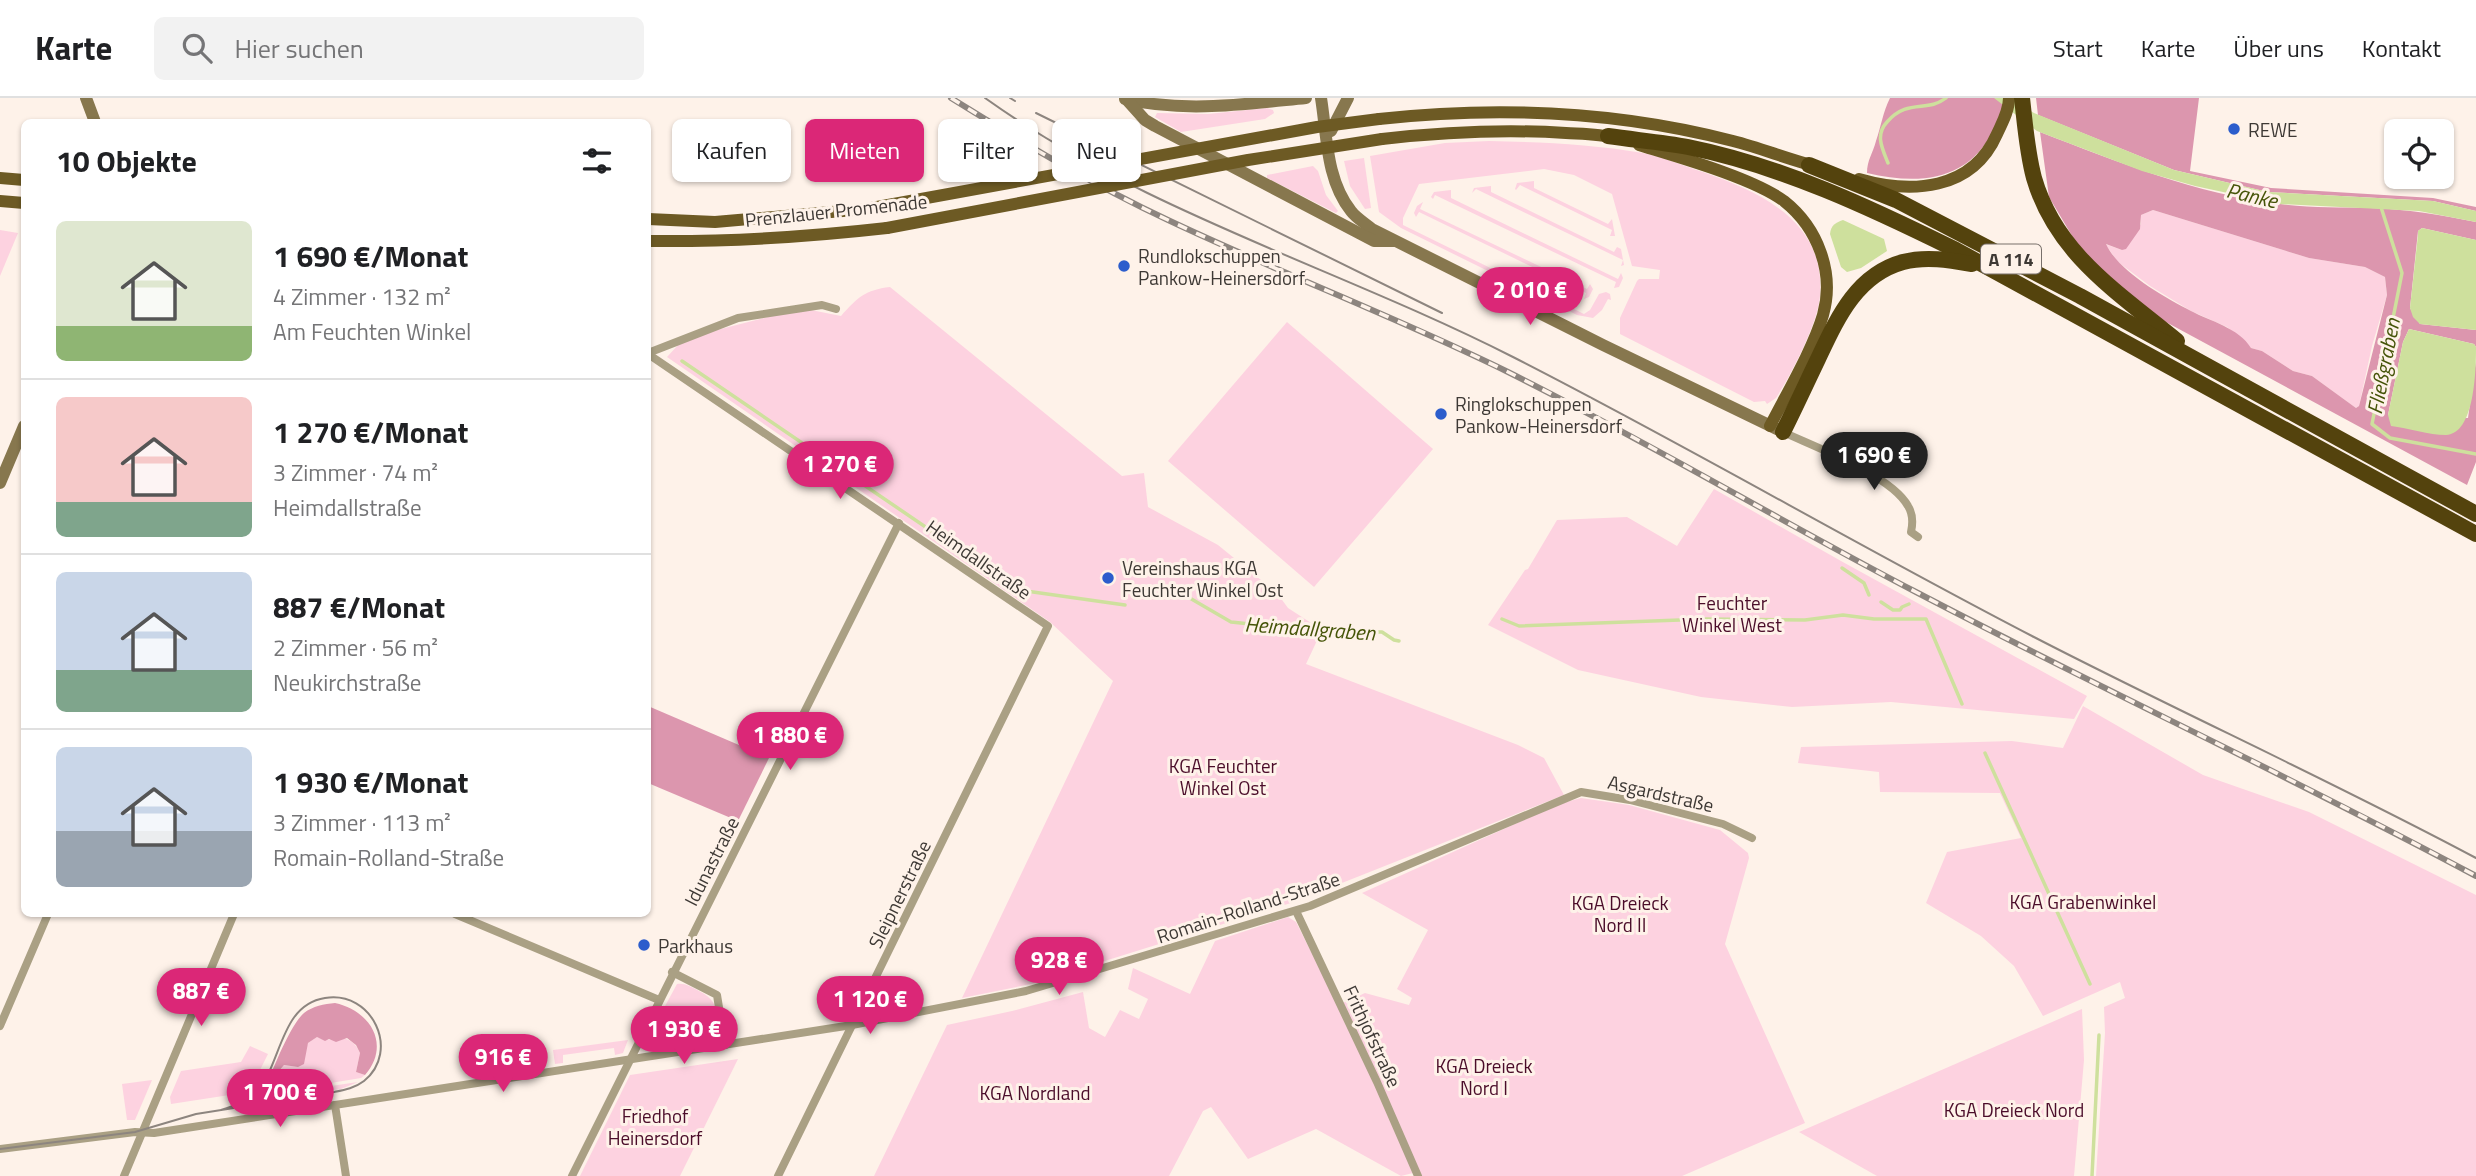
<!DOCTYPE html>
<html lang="de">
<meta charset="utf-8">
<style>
body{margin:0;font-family:"Titillium Web",sans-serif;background:#f2f2f2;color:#202124;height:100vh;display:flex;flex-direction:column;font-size:26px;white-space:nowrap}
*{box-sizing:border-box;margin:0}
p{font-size:23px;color:#757577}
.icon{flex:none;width:38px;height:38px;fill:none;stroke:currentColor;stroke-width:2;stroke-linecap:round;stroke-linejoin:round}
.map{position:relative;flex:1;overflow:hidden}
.side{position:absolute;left:21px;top:21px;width:630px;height:798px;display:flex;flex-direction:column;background:#fff;border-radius:10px;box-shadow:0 2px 5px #0004}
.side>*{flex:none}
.banner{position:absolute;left:672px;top:21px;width:665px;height:63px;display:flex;gap:14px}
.fabs{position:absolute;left:2384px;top:21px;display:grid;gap:14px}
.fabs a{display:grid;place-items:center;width:70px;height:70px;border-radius:10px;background:#fff;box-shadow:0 2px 5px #0004;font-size:35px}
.price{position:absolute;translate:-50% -60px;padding:0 16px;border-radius:24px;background:#db2777;color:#fff;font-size:23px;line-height:46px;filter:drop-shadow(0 2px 4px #0008)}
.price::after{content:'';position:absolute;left:50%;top:42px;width:21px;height:16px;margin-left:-10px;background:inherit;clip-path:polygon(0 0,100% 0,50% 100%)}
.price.on{background:#222;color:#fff}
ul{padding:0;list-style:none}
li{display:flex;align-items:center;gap:21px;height:175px;padding:0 35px}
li+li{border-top:2px solid #e0e0e0}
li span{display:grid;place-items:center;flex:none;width:196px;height:140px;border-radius:10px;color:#555}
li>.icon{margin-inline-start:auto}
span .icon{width:84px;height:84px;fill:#fffc;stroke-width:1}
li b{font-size:30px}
h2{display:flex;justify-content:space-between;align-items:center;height:84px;padding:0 35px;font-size:30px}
.chip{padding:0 24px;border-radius:10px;background:#fff;box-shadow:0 2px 5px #0004;font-size:24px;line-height:63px}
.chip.on{background:#db2777;color:#fff}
header{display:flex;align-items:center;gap:42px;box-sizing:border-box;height:98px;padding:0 35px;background:#fff;border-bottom:2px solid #e0e0e0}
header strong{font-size:33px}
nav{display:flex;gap:38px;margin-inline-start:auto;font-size:24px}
.search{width:490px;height:63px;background:#f2f2f2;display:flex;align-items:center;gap:18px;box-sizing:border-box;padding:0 24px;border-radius:10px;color:#757577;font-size:26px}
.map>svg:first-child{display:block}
</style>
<header>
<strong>Karte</strong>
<div class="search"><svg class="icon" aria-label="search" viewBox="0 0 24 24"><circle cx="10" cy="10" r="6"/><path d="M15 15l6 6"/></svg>Hier suchen</div>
<nav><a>Start</a><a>Karte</a><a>Über uns</a><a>Kontakt</a></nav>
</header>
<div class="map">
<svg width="2476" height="1078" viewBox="0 0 2476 1078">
<rect width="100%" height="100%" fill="#fef2e9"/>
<g fill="#fdd2e0">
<path d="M 1267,10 L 1273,12 L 1274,15 L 1265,21 L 1181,34 L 1155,19 L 1157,15 L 1208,16 Z"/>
<path d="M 1489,43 C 1540,44 1592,46 1643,55 C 1663,59 1684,68 1703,74 C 1763,95 1826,124 1820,198 C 1818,225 1791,277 1776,300 L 1767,306 L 1765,303 L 1754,304 L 1620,236 L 1620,220 L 1637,183 L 1639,181 L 1659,181 L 1660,172 L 1632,168 L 1612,96 L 1574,77 L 1544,71 L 1419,86 L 1403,120 L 1403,127 L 1584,216 L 1590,212 L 1599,196 L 1606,194 L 1610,196 L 1611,202 L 1608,201 L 1602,212 L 1593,220 L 1577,217 L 1401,130 L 1379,114 L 1370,58 L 1445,45 Z"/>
<path d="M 1364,60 L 1371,110 L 1365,111 L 1350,88 L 1344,63 Z"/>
<path d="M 1313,68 L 1318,73 L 1326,97 L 1338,113 L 1336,115 L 1267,80 L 1267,77 Z"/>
<path d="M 1534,83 L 1534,90 L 1608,126 L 1612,121 L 1615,138 L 1610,138 L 1612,132 L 1520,87 L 1516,92 L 1515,91 L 1517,85 Z"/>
<path d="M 1491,88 L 1491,94 L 1614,154 L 1617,149 L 1621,151 L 1624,167 L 1621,168 L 1623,162 L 1476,91 L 1472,95 L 1474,90 Z"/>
<path d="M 1451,92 L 1451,100 L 1618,181 L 1621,175 L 1623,180 L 1619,189 L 1614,190 L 1616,184 L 1435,97 L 1433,101 L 1431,99 L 1434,94 Z"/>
<path d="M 1423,104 L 1420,111 L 1587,191 L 1590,186 L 1593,191 L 1589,199 L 1584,201 L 1586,195 L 1419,114 L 1416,119 L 1414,115 L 1417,108 Z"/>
<path d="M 2153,112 L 2309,160 L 2365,169 L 2385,179 L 2387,197 L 2372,248 L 2359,308 L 2356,310 L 2312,278 L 2293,273 L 2262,253 L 2251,250 L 2227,229 L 2191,213 L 2150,188 L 2118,164 L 2105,146 L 2122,152 L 2141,126 L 2141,117 Z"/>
<path d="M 0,132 L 18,135 L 0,178 Z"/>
<path d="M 890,189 L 1122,378 L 1144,375 L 1148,409 L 1218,447 L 1277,495 L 1288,510 L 1322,532 L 1306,566 L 1518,647 L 1544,660 L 1564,697 L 1294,804 L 1031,886 L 962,900 L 1113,583 L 1050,524 L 667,259 L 679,246 L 713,233 L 772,218 L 811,212 L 841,218 C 858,199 865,192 890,189 Z"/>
<path d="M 1287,224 L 1433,351 L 1314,489 L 1168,363 Z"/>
<path d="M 1714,391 L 1841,463 L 2087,598 L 2074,621 L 1891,604 L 1792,609 L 1701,599 L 1578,572 L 1488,527 L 1525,472 L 1528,471 L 1557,422 L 1627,419 L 1677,448 Z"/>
<path d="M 2083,608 L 2203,677 L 2309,714 L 2476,797 L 2476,1078 L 2096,1078 L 2105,935 L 2104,909 L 2125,900 L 2120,884 L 2043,918 L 2014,868 L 1981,838 L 1926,805 L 1947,754 L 2021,740 L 2000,695 L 1880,694 L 1879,674 L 1798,665 L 1801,649 L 2012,643 L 2063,650 Z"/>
<path d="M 1581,700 L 1629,707 L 1720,732 L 1748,755 L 1749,760 L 1725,846 L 1805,1025 L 1682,1078 L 1421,1078 L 1417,1074 L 1401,1078 L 1316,1031 L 1248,1061 L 1211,1009 L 1203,1013 L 1169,1078 L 874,1078 L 947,927 L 1012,913 L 1083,894 L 1089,930 L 1105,939 L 1120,912 L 1139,921 L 1148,901 L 1128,891 L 1133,870 L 1190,896 L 1215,843 L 1288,819 L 1296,824 L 1338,907 L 1365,895 L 1409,907 L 1412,900 L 1397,891 L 1428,832 L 1362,795 L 1559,706 Z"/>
<path d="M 677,886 C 685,885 691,889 699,893 C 718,902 719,916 718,936 L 709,942 L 656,950 L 655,934 L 651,934 Z"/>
<path d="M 2082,911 L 2084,962 L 2074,1078 L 1877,1078 L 1799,1034 Z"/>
<path d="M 317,939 C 334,948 347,929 360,955 L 356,974 L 365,977 L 361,980 L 270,995 L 278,982 L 278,974 L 284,967 L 298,969 L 308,945 Z"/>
<path d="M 628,942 L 623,955 L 615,957 L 614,950 L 563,957 L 563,965 L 555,966 L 553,952 Z"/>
<path d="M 250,948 L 268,956 L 249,994 L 171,1006 L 170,999 L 181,973 L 241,964 Z"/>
<path d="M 547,954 L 547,960 L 467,973 L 466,966 Z"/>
<path d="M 738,961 L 680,1078 L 580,1078 L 630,977 Z"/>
<path d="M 152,982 L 135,1022 L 127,1022 L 122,986 Z"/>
<path d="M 358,984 L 341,991 L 253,1003 L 256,999 Z"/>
</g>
<g fill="#dc96ae" fill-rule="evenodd">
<path d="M 1890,0 L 2005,0 C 2004,11 1998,20 1994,31 C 1968,84 1919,87 1867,75 C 1867,62 1873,55 1876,43 C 1881,28 1883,14 1890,0 Z"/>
<path d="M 2036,0 L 2199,0 L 2190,73 L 2271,90 L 2433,100 L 2476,109 L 2476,113 L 2433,103 L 2268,94 L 2174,72 L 2038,17 Z"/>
<path d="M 2040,34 C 2118,64 2196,96 2280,106 C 2310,110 2340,109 2370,110 C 2407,111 2441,117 2476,124 L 2476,142 L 2422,130 L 2418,133 L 2410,210 L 2420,226 L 2476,232 L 2476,249 L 2474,246 L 2409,231 L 2403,244 L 2388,317 L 2468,320 L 2476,263 L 2476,364 L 2467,387 L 2153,217 L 2084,158 L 2049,99 ZM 2153,112 L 2309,160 L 2365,169 L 2385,179 L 2387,197 L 2359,308 L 2356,310 L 2312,278 L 2293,273 L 2262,253 L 2251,250 C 2239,230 2210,223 2191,213 C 2164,199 2118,173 2106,146 L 2122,152 L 2126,151 L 2140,131 L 2141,117 Z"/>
<path d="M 648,608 L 769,660 L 738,723 L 648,685 Z"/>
<path d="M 335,905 C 371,913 391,947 365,977 L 356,974 L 360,955 L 356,947 L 347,940 L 336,944 L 329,941 L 325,943 L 317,939 L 308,945 L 304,966 L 298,969 L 284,967 L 278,974 C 278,982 277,990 270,995 L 263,994 C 272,975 289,928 304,915 C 313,908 324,906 335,905 Z"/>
</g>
<g fill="#cee09d">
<path d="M 1994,0 L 2010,0 L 2034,15 L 2174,72 L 2268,94 L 2433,103 L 2476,113 L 2476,124 L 2419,113 L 2279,106 L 2195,88 L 2142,73 L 2037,33 Z"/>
<path d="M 1843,122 L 1884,141 L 1887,153 L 1861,170 L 1847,174 L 1841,169 L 1830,136 C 1831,127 1835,125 1843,122 Z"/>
<path d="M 2422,130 L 2476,142 L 2476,232 L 2420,226 L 2413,219 L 2410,210 L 2418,137 L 2418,133 Z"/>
<path d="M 2409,231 L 2474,246 L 2476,249 C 2476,271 2475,336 2446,337 C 2429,337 2408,330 2391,328 L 2388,317 L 2403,244 Z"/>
</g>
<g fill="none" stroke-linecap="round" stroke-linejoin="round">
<g stroke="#cee09d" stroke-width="3.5">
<path d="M 1888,65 C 1882,50 1875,37 1887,24 C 1908,0 1927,15 1946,0"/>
<path d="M 2380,106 L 2402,175 L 2372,326 L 2390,340 L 2476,356"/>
<path d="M 682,263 L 996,477 L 1026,493 L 1125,507"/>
<path d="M 1842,470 L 1864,485 L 1869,497"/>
<path d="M 1182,500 L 1188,499 L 1231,524 L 1328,534 L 1382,534 L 1394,542 L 1399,543"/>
<path d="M 1881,504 L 1893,512 L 1900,512 L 1902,509 L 1909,506"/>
<path d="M 1502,521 L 1519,528 L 1707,521 L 1805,522 L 1843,517 L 1874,521 L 1926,521 L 1962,606"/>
<path d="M 1985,655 L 2090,886"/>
<path d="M 2092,1078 L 2099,937"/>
</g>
<g stroke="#aaa084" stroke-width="8">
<path d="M 648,255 L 738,220 L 822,207 L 836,211"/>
<path d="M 648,256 L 1048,528 L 778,1078"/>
<path d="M 1783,334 C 1815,349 1891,377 1908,408 C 1913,416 1913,425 1911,434 L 1918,439"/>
<path d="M 1296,813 L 1377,984 L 1418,1078"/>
<path d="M 455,816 L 659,902"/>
<path d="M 672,874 L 717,897 L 725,947"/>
<path d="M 0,928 L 48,816"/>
<path d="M 335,1007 L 346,1078"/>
<path d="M 0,1051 L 135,1034 L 154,1035 L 852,927 L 1026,893 L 1310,808 L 1581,694 L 1630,702 L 1723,726 L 1752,740"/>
<path d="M 124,1078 L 234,816"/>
<path d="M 572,1078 L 899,425"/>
</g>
<g stroke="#87774e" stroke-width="12">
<path d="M 86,0 L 95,24"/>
<path d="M 1321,0 C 1327,37 1326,82 1351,113 C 1356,120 1365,125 1372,131 L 1603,247 L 1777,331"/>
<path d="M 1125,1 C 1185,15 1246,6 1306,0"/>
<path d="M 1127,2 L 1145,22 L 1155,28 L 1374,143 L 1394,143"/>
<path d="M 1331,33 L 1348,0"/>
<path d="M 0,385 L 24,328"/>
</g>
<g stroke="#6d5a24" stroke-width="12">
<path d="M 1379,21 C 1497,8 1617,13 1733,43 C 1761,50 1787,61 1815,68"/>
<path d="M 1382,41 C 1444,34 1504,31 1566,35 C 1582,36 1600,36 1615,40"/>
<path d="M 1639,47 C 1678,59 1753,80 1784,103 C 1818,130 1835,175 1823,217 C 1813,251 1787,295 1770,328"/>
<path d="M 0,80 L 24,82"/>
<path d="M 1859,81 C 1911,96 1972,93 1997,36 C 2002,25 2009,13 2009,0"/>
<path d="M 0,103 L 24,105"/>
<path d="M 648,121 L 715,124 L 866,111"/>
<path d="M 648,143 C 728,144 807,139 887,130"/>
</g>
<g stroke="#54430d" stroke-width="16">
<path d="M 2022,0 C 2025,26 2027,54 2034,80 C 2056,156 2119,195 2177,243"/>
<path d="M 1608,38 C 1635,42 1662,44 1688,49 C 1782,68 1871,110 1956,152 L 2476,436"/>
<path d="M 1809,67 L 1896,102 L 2080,198 L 2476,416"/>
<path d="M 1783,334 C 1795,310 1806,286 1818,261 C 1837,221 1856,177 1903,164 C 1926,158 1949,162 1972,166"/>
</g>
<g stroke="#8d857f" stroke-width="2">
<path d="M 985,0 C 1146,115 1338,170 1513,259 C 1688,348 1858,448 2032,538 C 2179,614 2330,682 2476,760"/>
<path d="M 1010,0 L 1015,3"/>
<path d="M 1036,15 L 1442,215"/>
<path d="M 0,1051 L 135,1034 L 196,1016 L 334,994 C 344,992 355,990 364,983 C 401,953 372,892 325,900 C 279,907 282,968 255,996 C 246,1005 233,1008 221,1012"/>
</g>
<defs>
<path id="rail" d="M 951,0 C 1022,44 1093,87 1168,122 C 1280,175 1396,219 1506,273 C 1645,342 1778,422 1916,494 C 2101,591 2292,679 2476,778"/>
</defs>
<use href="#rail" stroke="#8d857f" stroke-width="6"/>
<use href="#rail" stroke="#fef2e9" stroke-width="3.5" stroke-dasharray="10" stroke-linecap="butt"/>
<g stroke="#6d5a24" stroke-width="12">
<path d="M 866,111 L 1317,29 L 1379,21"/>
<path d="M 887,130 L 1248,62 L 1382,41"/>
</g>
</g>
<g fill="#2c5dcc" stroke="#fef2e9" stroke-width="2.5">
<circle cx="2234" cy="31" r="7"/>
<circle cx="1124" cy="168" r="7"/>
<circle cx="1441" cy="316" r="7"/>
<circle cx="1108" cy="480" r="7"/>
<circle cx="644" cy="847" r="7"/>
</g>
<g text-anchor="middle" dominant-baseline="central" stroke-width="6" stroke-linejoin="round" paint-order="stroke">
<rect fill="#fef2e9" stroke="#78706b" stroke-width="2" x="1981" y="146.5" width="60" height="29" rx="5"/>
<g font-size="18" font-weight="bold" fill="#3e3935">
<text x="2011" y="161">A 114</text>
</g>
<g font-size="19" fill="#3e3935" stroke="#fef2e9" text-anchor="start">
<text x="2248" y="31">REWE</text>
<text x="1138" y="157">Rundlokschuppen<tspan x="1138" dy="22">Pankow-Heinersdorf</tspan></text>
<text x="1455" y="305">Ringlokschuppen<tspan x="1455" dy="22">Pankow-Heinersdorf</tspan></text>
<text x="1122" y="469">Vereinshaus KGA<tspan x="1122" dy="22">Feuchter Winkel Ost</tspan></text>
<text x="658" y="847">Parkhaus</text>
</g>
<g font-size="19" fill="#3e3935" stroke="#fef2e9">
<text transform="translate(836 112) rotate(-6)">Prenzlauer Promenade</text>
<text transform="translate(979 461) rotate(35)">Heimdallstraße</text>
<text transform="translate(1661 695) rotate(13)">Asgardstraße</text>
<text transform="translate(711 763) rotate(-63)">Idunastraße</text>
<text transform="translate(899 796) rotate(-64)">Sleipnerstraße</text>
<text transform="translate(1248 809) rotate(-18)">Romain-Rolland-Straße</text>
<text transform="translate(1373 938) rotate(65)">Frithjofstraße</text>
</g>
<g font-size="19" fill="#4b0d2a" stroke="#fef2e9">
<text x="1732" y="504">Feuchter<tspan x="1732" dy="22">Winkel West</tspan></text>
<text x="1223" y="667">KGA Feuchter<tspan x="1223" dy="22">Winkel Ost</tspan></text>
<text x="2083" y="803">KGA Grabenwinkel</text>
<text x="1620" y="804">KGA Dreieck<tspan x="1620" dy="22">Nord II</tspan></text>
<text x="1484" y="967">KGA Dreieck<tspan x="1484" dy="22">Nord I</tspan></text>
<text x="1035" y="994">KGA Nordland</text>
<text x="2014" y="1011">KGA Dreieck Nord</text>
<text x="655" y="1017">Friedhof<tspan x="655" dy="22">Heinersdorf</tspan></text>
</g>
<g font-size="21" font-style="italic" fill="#455408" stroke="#fef2e9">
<text transform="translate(2252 97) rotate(13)">Panke</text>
<text transform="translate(2383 268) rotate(-79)">Fließgraben</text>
<text transform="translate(1310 530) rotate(4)">Heimdallgraben</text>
</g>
</g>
</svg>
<div class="fabs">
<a><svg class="icon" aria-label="locate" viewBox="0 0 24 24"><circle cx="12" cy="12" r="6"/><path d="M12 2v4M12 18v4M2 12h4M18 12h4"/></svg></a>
</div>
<b class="price" style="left:1530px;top:229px">2 010 €</b>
<b class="price on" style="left:1874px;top:394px">1 690 €</b>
<b class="price" style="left:840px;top:403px">1 270 €</b>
<b class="price" style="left:790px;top:674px">1 880 €</b>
<b class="price" style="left:1059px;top:899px">928 €</b>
<b class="price" style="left:201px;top:930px">887 €</b>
<b class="price" style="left:870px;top:938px">1 120 €</b>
<b class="price" style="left:684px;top:968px">1 930 €</b>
<b class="price" style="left:503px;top:996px">916 €</b>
<b class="price" style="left:280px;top:1031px">1 700 €</b>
<div class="banner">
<a class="chip">Kaufen</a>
<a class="chip on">Mieten</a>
<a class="chip">Filter</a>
<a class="chip">Neu</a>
</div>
<section class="side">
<h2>10 Objekte<svg class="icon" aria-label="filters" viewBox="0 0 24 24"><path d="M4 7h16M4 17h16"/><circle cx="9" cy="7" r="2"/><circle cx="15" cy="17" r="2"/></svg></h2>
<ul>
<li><span style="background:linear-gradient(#dfe7d0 75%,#8fb573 0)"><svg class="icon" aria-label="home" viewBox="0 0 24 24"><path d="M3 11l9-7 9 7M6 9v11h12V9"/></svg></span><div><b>1 690 €/Monat</b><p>4 Zimmer · 132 m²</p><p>Am Feuchten Winkel</p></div></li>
<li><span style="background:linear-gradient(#f6c9c9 75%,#7fa58c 0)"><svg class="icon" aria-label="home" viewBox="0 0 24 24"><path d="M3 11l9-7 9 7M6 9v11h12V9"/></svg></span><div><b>1 270 €/Monat</b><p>3 Zimmer · 74 m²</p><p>Heimdallstraße</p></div></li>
<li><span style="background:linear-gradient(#c9d6e8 70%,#7fa58c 0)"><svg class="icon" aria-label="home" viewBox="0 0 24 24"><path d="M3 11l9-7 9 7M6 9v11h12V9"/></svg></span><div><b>887 €/Monat</b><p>2 Zimmer · 56 m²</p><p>Neukirchstraße</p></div></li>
<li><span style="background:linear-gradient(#c9d6e8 60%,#9aa5b1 0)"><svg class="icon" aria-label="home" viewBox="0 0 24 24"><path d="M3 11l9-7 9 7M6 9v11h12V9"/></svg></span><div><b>1 930 €/Monat</b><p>3 Zimmer · 113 m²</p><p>Romain-Rolland-Straße</p></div></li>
</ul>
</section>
</div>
